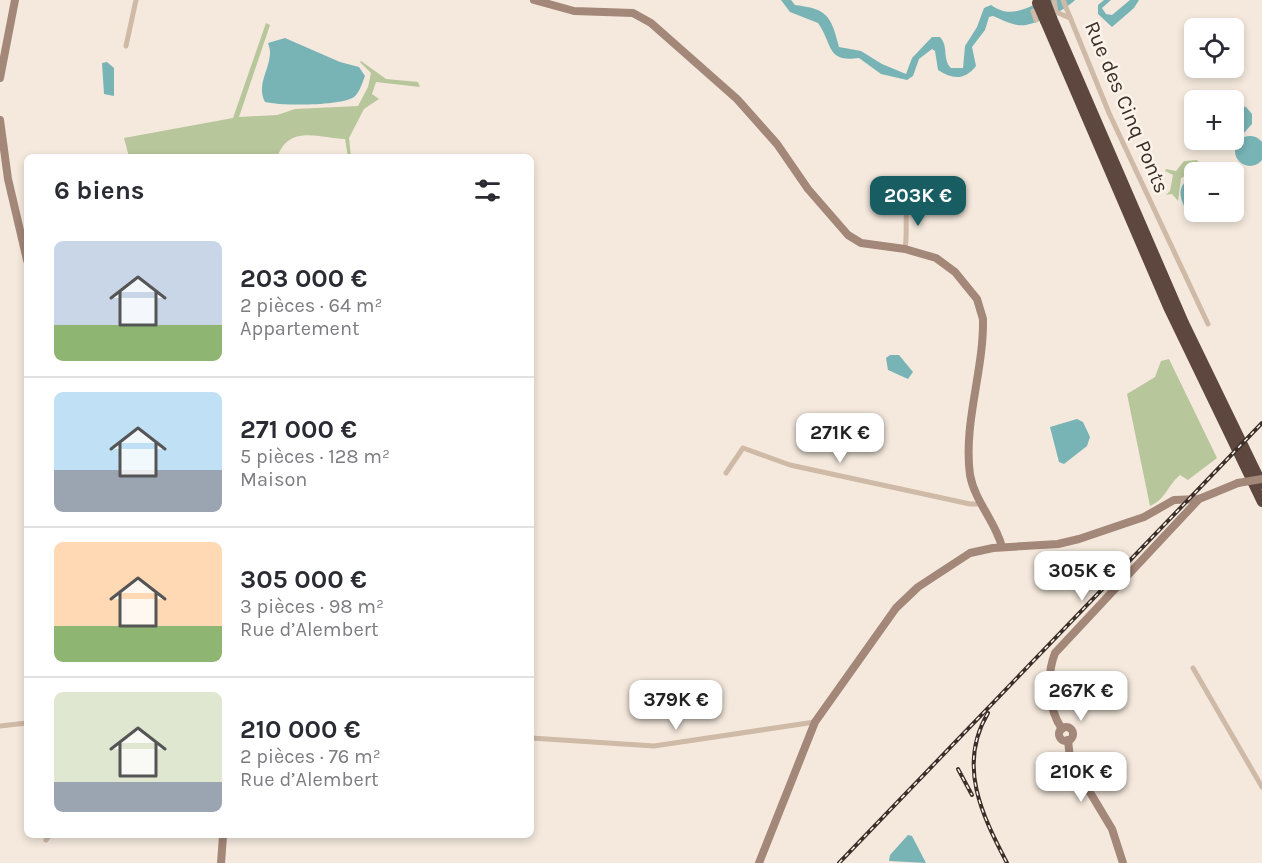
<!DOCTYPE html>
<html lang="fr">
<meta charset="utf-8">
<style>
body{margin:0;font-family:Karla,sans-serif;background:#f7f7f7;color:#2b2b33;height:100vh;display:flex;flex-direction:column;font-size:22px;white-space:nowrap}
*{box-sizing:border-box;margin:0}
p{font-size:20px;color:#7c7c81}
.icon{flex:none;width:33px;height:33px;fill:none;stroke:currentColor;stroke-width:2;stroke-linecap:round;stroke-linejoin:round}
.map{position:relative;flex:1;overflow:hidden}
.panel{position:absolute;left:24px;top:154px;width:510px;height:684px;display:flex;flex-direction:column;background:#fff;border-radius:9px;box-shadow:0 3px 9px #0003}
.panel>*{flex:none}
.controls{position:absolute;left:1184px;top:18px;display:grid;gap:12px}
.controls a{display:grid;place-items:center;width:60px;height:60px;border-radius:9px;background:#fff;box-shadow:0 3px 9px #0003;font-size:30px}
.price{position:absolute;translate:-50% -51px;padding:0 14px;border-radius:12px;background:#fff;color:#222;font-size:20px;line-height:39px;filter:drop-shadow(0 2px 3px #0008)}
.price::after{content:'';position:absolute;left:50%;top:36px;width:18px;height:14px;margin-left:-9px;background:inherit;clip-path:polygon(0 0,100% 0,50% 100%)}
.price.selected{background:#185d61;color:#fff}
ul{padding:0;list-style:none}
li{display:flex;align-items:center;gap:18px;height:150px;padding:0 30px}
li+li{border-top:2px solid #e1e1e2}
li span{display:grid;place-items:center;flex:none;width:168px;height:120px;border-radius:9px;color:#555}
li>.icon{margin-inline-start:auto}
span .icon{width:72px;height:72px;fill:#fffc;stroke-width:1}
li b{font-size:26px}
h2{display:flex;justify-content:space-between;align-items:center;height:72px;padding:0 30px;font-size:26px}
.map>svg:first-child{display:block}
</style>
<div class="map">
<svg width="1262" height="863" viewBox="0 0 1262 863">
<rect width="100%" height="100%" fill="#f5e9dd"/>
<g fill="#b8c69b">
<path d="M 266,23 L 270,25 L 239,117 L 277,115 L 295,109 L 358,106 L 368,87 L 371,73 L 360,62 L 361,61 L 386,79 L 418,82 L 420,87 L 376,82 L 372,94 L 379,99 L 364,109 L 349,138 L 351,157 L 348,157 L 345,139 C 321,139 289,123 277,158 L 129,157 L 124,138 L 233,118 Z"/>
<path d="M 1197,160 L 1206,172 L 1194,172 L 1181,178 L 1178,201 L 1172,194 L 1166,195 L 1170,191 L 1173,175 L 1165,171 L 1166,169 L 1176,171 L 1184,161 Z"/>
<path d="M 1169,359 L 1217,458 L 1188,480 L 1180,475 C 1168,485 1165,500 1150,506 L 1127,394 L 1155,377 L 1161,361 Z"/>
</g>
<g fill="#78b4b6">
<path d="M 781,0 L 791,0 L 795,5 C 827,9 831,15 839,47 L 861,51 L 882,64 L 906,74 L 912,58 L 932,37 L 940,37 C 949,47 942,59 951,68 L 963,68 L 965,46 L 977,27 L 984,8 L 991,5 C 1014,21 1028,4 1050,0 C 1058,0 1067,0 1075,0 C 1065,10 1041,22 1026,25 C 1015,27 1003,20 993,16 L 989,17 L 985,30 L 972,47 L 976,66 C 965,80 953,80 938,70 L 935,51 L 932,49 L 919,59 L 913,76 L 907,80 L 881,74 L 859,58 C 826,63 833,44 818,23 L 790,12 Z"/>
<path d="M 1104,0 L 1111,0 L 1102,8 L 1106,14 L 1112,15 L 1130,0 L 1139,0 L 1134,8 L 1112,27 L 1098,14 L 1098,5 Z"/>
<path d="M 285,38 L 340,62 L 359,67 L 365,76 C 362,83 360,92 354,97 C 341,106 282,106 265,102 C 256,84 270,70 270,52 C 270,49 269,46 268,43 Z"/>
<path d="M 107,62 L 114,68 L 114,96 L 104,94 L 102,63 Z"/>
<path d="M 1233,105 L 1246,107 L 1252,114 L 1252,124 L 1243,134 L 1233,134 Z"/>
<circle cx="1250" cy="151" r="15"/>
<path d="M 1193,176 L 1194,210 L 1184,206 C 1178,193 1179,184 1193,176 Z"/>
<path d="M 890,355 L 899,355 L 913,372 L 908,379 L 888,370 L 886,358 Z"/>
<path d="M 1077,419 L 1083,422 L 1090,437 L 1087,446 L 1064,464 L 1059,462 L 1050,427 Z"/>
<path d="M 908,835 L 912,836 L 926,863 L 889,861 L 890,855 Z"/>
</g>
<g fill="none" stroke-linecap="round" stroke-linejoin="round">
<g stroke="#cfb9a7" stroke-width="5">
<path d="M 1054,0 L 1056,12 L 1070,18"/>
<path d="M 1063,0 L 1109,113 L 1208,324"/>
<path d="M 1033,11 L 1036,20"/>
<path d="M 126,46 L 136,0"/>
<path d="M 905,249 C 908,231 904,217 908,201"/>
<path d="M 726,473 L 743,448 L 790,465 L 970,504 L 979,504"/>
<path d="M 1193,668 L 1262,787"/>
<path d="M 0,726 L 27,723"/>
<path d="M 531,738 L 654,746 L 815,722"/>
<path d="M 46,840 L 49,836"/>
</g>
<g stroke="#a38778" stroke-width="8">
<path d="M 534,0 L 574,11 L 633,13 L 651,23 L 737,99 L 777,144 L 808,189 L 848,235 L 861,243 L 905,249 L 936,258 L 955,272 L 977,299 L 983,319 C 984,371 963,423 970,475 C 975,502 996,522 1002,547"/>
<path d="M 0,78 L 15,0"/>
<path d="M 0,120 L 8,179 L 27,260"/>
<circle cx="1066" cy="734" r="7"/>
<path d="M 1062,729 C 1048,709 1046,676 1055,653 L 1199,499"/>
<path d="M 1068,740 L 1070,759 L 1112,829 L 1123,863"/>
<path d="M 221,863 L 223,836"/>
<path d="M 759,863 L 815,722 L 896,608 L 918,587 L 970,553 L 993,548 L 1058,544 L 1079,539 L 1144,517 L 1174,500 L 1199,499 L 1238,483"/>
</g>
<g stroke="#5d473e" stroke-width="10">
<path d="M 1052,18 L 1184,323 L 1262,484"/>
<path d="M 1045,21 L 1168,307 L 1262,502"/>
</g>
<defs>
<g id="rail">
<path d="M 988,713 C 957,765 982,815 1007,863"/>
<path d="M 958,769 L 972,795"/>
<path d="M 839,863 L 1262,423"/>
</g>
</defs>
<use href="#rail" stroke="#3b2e28" stroke-width="4"/>
<use href="#rail" stroke="#fcf4ea" stroke-width="1.5" stroke-dasharray="4.5" stroke-linecap="butt"/>
<path stroke="#a38778" stroke-width="8" d="M 1238,483 L 1262,479"/>
<g stroke="#5d473e" stroke-width="10">
<path d="M 1045,0 L 1052,18"/>
<path d="M 1037,3 L 1045,21"/>
</g>
</g>
<g text-anchor="middle" dominant-baseline="central" stroke-width="5" stroke-linejoin="round" paint-order="stroke">
<g font-size="21" fill="#3b2e28" stroke="#fcf4ea">
<text transform="translate(1127 107) rotate(67)">Rue des Cinq Ponts</text>
</g>
</g>
</svg>
<div class="controls">
<a><svg class="icon" aria-label="locate" viewBox="0 0 24 24"><circle cx="12" cy="12" r="6"/><path d="M12 2v4M12 18v4M2 12h4M18 12h4"/></svg></a>
<a>+</a>
<a>−</a>
</div>
<b class="price selected" style="left:918px;top:227px">203K €</b>
<b class="price" style="left:840px;top:464px">271K €</b>
<b class="price" style="left:1082px;top:602px">305K €</b>
<b class="price" style="left:1081px;top:722px">267K €</b>
<b class="price" style="left:676px;top:731px">379K €</b>
<b class="price" style="left:1081px;top:803px">210K €</b>
<section class="panel">
<h2>6 biens<svg class="icon" aria-label="filters" viewBox="0 0 24 24"><path d="M4 7h16M4 17h16"/><circle cx="9" cy="7" r="2"/><circle cx="15" cy="17" r="2"/></svg></h2>
<ul>
<li><span style="background:linear-gradient(#c9d6e8 70%,#8fb573 0)"><svg class="icon" aria-label="home" viewBox="0 0 24 24"><path d="M3 11l9-7 9 7M6 9v11h12V9"/></svg></span><div><b>203 000 €</b><p>2 pièces · 64 m²</p><p>Appartement</p></div></li>
<li><span style="background:linear-gradient(#bfe0f5 65%,#9aa5b1 0)"><svg class="icon" aria-label="home" viewBox="0 0 24 24"><path d="M3 11l9-7 9 7M6 9v11h12V9"/></svg></span><div><b>271 000 €</b><p>5 pièces · 128 m²</p><p>Maison</p></div></li>
<li><span style="background:linear-gradient(#ffd9b3 70%,#8fb573 0)"><svg class="icon" aria-label="home" viewBox="0 0 24 24"><path d="M3 11l9-7 9 7M6 9v11h12V9"/></svg></span><div><b>305 000 €</b><p>3 pièces · 98 m²</p><p>Rue d’Alembert</p></div></li>
<li><span style="background:linear-gradient(#dfe7d0 75%,#9aa5b1 0)"><svg class="icon" aria-label="home" viewBox="0 0 24 24"><path d="M3 11l9-7 9 7M6 9v11h12V9"/></svg></span><div><b>210 000 €</b><p>2 pièces · 76 m²</p><p>Rue d’Alembert</p></div></li>
</ul>
</section>
</div>
